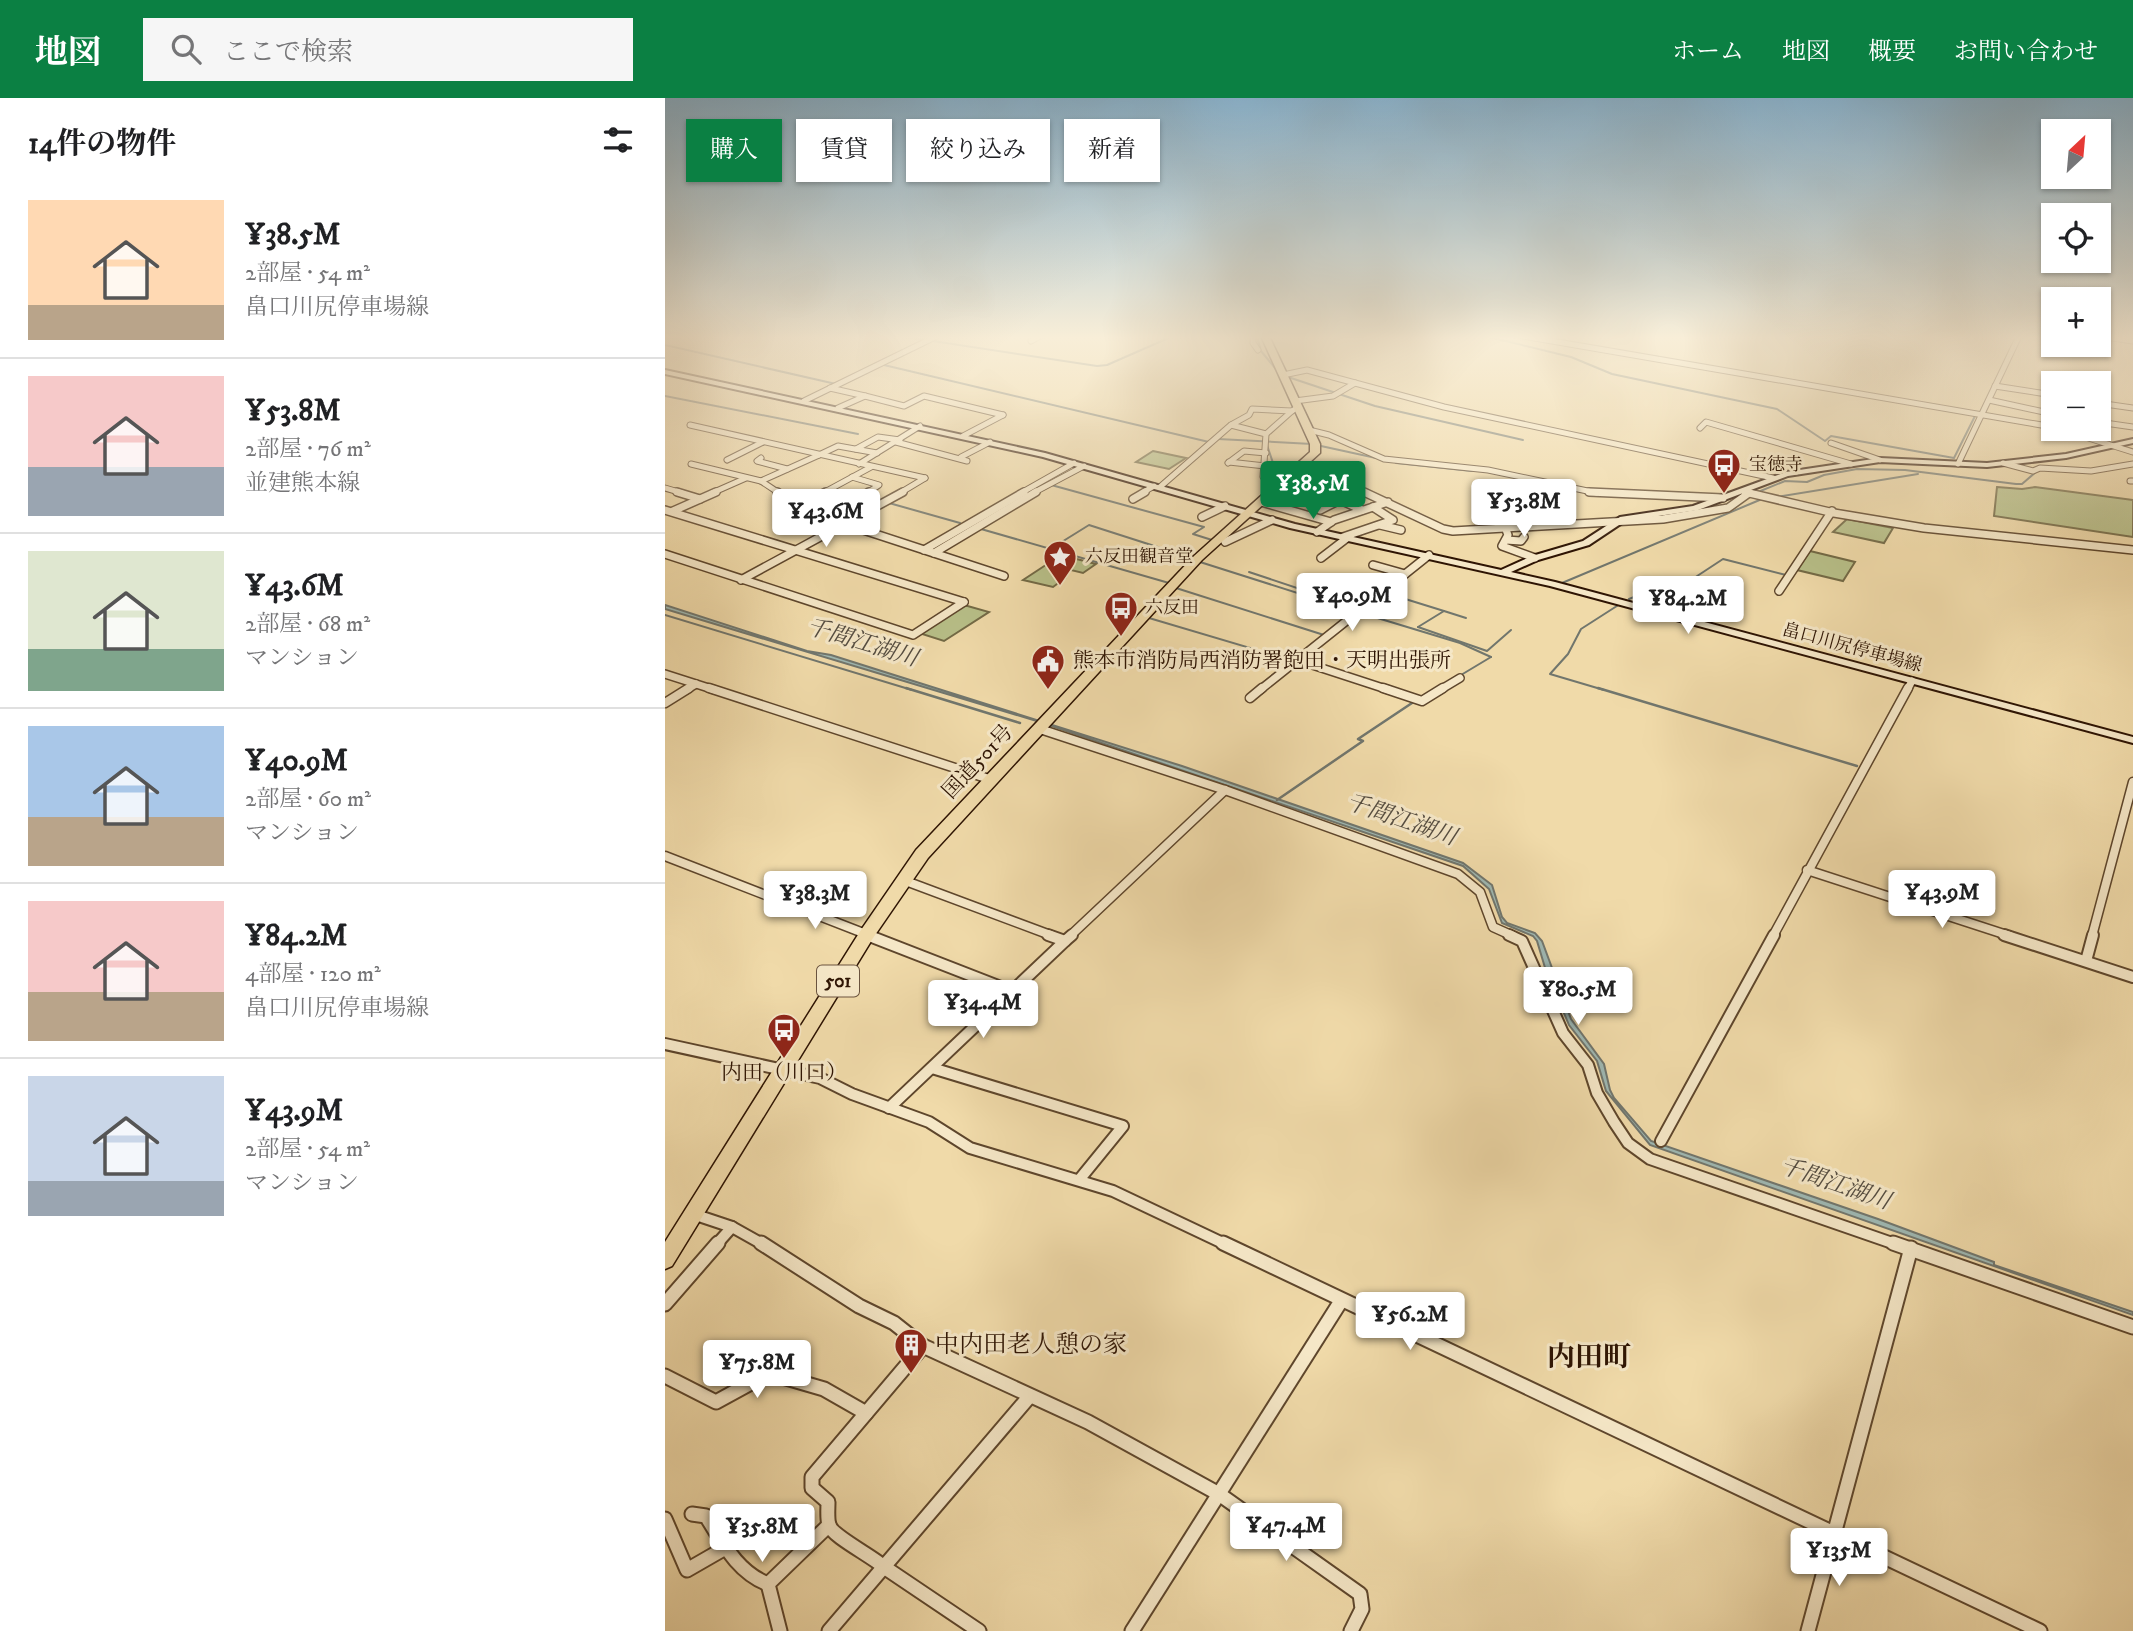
<!DOCTYPE html>
<html lang="ja">
<meta charset="utf-8">
<style>
body{margin:0;font-family:"IM FELL DW Pica","Noto Serif JP",serif;background:#f6f6f6;color:#202124;height:100vh;display:flex;flex-direction:column;font-size:26px;white-space:nowrap}
*{box-sizing:border-box;margin:0}
p{font-size:23px;color:#757577}
.icon{flex:none;width:38px;height:38px;fill:none;stroke:currentColor;stroke-width:2;stroke-linecap:round;stroke-linejoin:round}
.map{position:relative;flex:1;overflow:hidden}
.sheet{display:flex;flex-direction:column;background:#fff;width:665px}
.sheet>*{flex:none}
.banner{position:absolute;left:21px;top:21px;width:665px;height:63px;display:flex;gap:14px}
.needle{width:46px;rotate:26deg}
.buttons{position:absolute;left:1376px;top:21px;display:grid;gap:14px}
.buttons a{display:grid;place-items:center;width:70px;height:70px;border-radius:0px;background:#fff;box-shadow:0 2px 5px #0004;font-size:35px}
.price{position:absolute;translate:-50% -60px;padding:0 16px;border-radius:7px;background:#fff;color:#222;font-size:23px;line-height:46px;filter:drop-shadow(0 2px 4px #0008)}
.price::after{content:'';position:absolute;left:50%;top:42px;width:21px;height:16px;margin-left:-10px;background:inherit;clip-path:polygon(0 0,100% 0,50% 100%)}
.price.on{background:#0b8043;color:#fff}
ul{padding:0;list-style:none}
li{display:flex;align-items:center;gap:21px;height:175px;padding:0 28px}
li+li{border-top:2px solid #e0e0e0}
li span{display:grid;place-items:center;flex:none;width:196px;height:140px;border-radius:0px;color:#555}
li>.icon{margin-inline-start:auto}
span .icon{width:84px;height:84px;fill:#fffc;stroke-width:1}
li b{font-size:30px}
h2{display:flex;justify-content:space-between;align-items:center;height:84px;padding:0 28px;font-size:30px}
.tag{padding:0 24px;border-radius:0px;background:#fff;box-shadow:0 2px 5px #0004;font-size:24px;line-height:63px}
.tag.on{background:#0b8043;color:#fff}
header{display:flex;align-items:center;gap:42px;box-sizing:border-box;height:98px;padding:0 35px;background:#0b8043;color:#fff}
header strong{font-size:33px}
nav{display:flex;gap:38px;margin-inline-start:auto;font-size:24px}
.search{width:490px;height:63px;background:#f6f6f6;display:flex;align-items:center;gap:18px;box-sizing:border-box;padding:0 24px;border-radius:0px;color:#757577;font-size:26px}
main{display:flex;flex:1;min-height:0}
.map>svg:first-child{display:block}
</style>
<header>
<strong>地図</strong>
<div class="search"><svg class="icon" aria-label="search" viewBox="0 0 24 24"><circle cx="10" cy="10" r="6"/><path d="M15 15l6 6"/></svg>ここで検索</div>
<nav><a>ホーム</a><a>地図</a><a>概要</a><a>お問い合わせ</a></nav>
</header>
<main>
<section class="sheet">
<h2>14件の物件<svg class="icon" aria-label="filters" viewBox="0 0 24 24"><path d="M4 7h16M4 17h16"/><circle cx="9" cy="7" r="2"/><circle cx="15" cy="17" r="2"/></svg></h2>
<ul>
<li><span style="background:linear-gradient(#ffd9b3 75%,#b9a48a 0)"><svg class="icon" aria-label="home" viewBox="0 0 24 24"><path d="M3 11l9-7 9 7M6 9v11h12V9"/></svg></span><div><b>¥38.5M</b><p>2部屋 · 54 m²</p><p>畠口川尻停車場線</p></div></li>
<li><span style="background:linear-gradient(#f6c9c9 65%,#9aa5b1 0)"><svg class="icon" aria-label="home" viewBox="0 0 24 24"><path d="M3 11l9-7 9 7M6 9v11h12V9"/></svg></span><div><b>¥53.8M</b><p>2部屋 · 76 m²</p><p>並建熊本線</p></div></li>
<li><span style="background:linear-gradient(#dfe7d0 70%,#7fa58c 0)"><svg class="icon" aria-label="home" viewBox="0 0 24 24"><path d="M3 11l9-7 9 7M6 9v11h12V9"/></svg></span><div><b>¥43.6M</b><p>2部屋 · 68 m²</p><p>マンション</p></div></li>
<li><span style="background:linear-gradient(#a9c7e8 65%,#b9a48a 0)"><svg class="icon" aria-label="home" viewBox="0 0 24 24"><path d="M3 11l9-7 9 7M6 9v11h12V9"/></svg></span><div><b>¥40.9M</b><p>2部屋 · 60 m²</p><p>マンション</p></div></li>
<li><span style="background:linear-gradient(#f6c9c9 65%,#b9a48a 0)"><svg class="icon" aria-label="home" viewBox="0 0 24 24"><path d="M3 11l9-7 9 7M6 9v11h12V9"/></svg></span><div><b>¥84.2M</b><p>4部屋 · 120 m²</p><p>畠口川尻停車場線</p></div></li>
<li><span style="background:linear-gradient(#c9d6e8 75%,#9aa5b1 0)"><svg class="icon" aria-label="home" viewBox="0 0 24 24"><path d="M3 11l9-7 9 7M6 9v11h12V9"/></svg></span><div><b>¥43.9M</b><p>2部屋 · 54 m²</p><p>マンション</p></div></li>
</ul>
</section>
<div class="map">
<svg width="1468" height="1533" viewBox="0 0 1468 1533">
<rect width="100%" height="100%" fill="#f0daa9"/>
<filter id="stains"><feTurbulence type="fractalNoise" baseFrequency=".00286" numOctaves="4"/><feColorMatrix values="0 0 0 0 .2 0 0 0 0 .09 0 0 0 0 .02 0 0 0 .5 -.17"/></filter>
<radialGradient id="worn" r=".72"><stop offset=".6" stop-color="#630" stop-opacity="0"/><stop offset="1" stop-color="#630" stop-opacity=".3"/></radialGradient>
<g fill="#b8c089" stroke="#736a46" stroke-width="2">
<path d="M 488,353 L 521,360 L 504,371 L 471,364 Z"/>
<path d="M 1332,389 L 1357,391 L 1370,389 L 1468,402 L 1468,439 L 1329,418 Z"/>
<path d="M 1182,421 L 1228,430 L 1219,445 L 1168,434 Z"/>
<path d="M 1145,453 L 1190,464 L 1178,483 L 1132,472 Z"/>
<path d="M 396,457 L 431,466 L 418,475 L 398,470 L 391,476 L 400,480 L 388,489 L 358,482 Z"/>
<path d="M 299,507 L 324,514 L 279,543 L 254,535 Z"/>
</g>
<path fill="#9eb8b3" stroke="#71766d" stroke-width="2" d="M 0,507 L 142,553 L 166,557 L 517,668 L 798,765 L 827,787 L 837,819 L 842,825 L 870,835 L 877,843 L 906,921 L 939,966 L 945,992 L 949,1000 L 986,1043 L 1213,1121 L 1329,1164 L 1329,1167 L 1468,1214 L 1468,1217 L 985,1047 L 941,993 L 932,963 L 904,927 L 881,873 L 872,843 L 868,838 L 837,825 L 824,791 L 798,768 L 375,624 L 0,511 Z"/>
<g fill="none" stroke-linecap="round" stroke-linejoin="round">
<g stroke="#71766d" stroke-width="2">
<path d="M 234,238 L 261,242"/>
<path d="M 592,238 L 596,253 L 614,275"/>
<path d="M 820,238 L 906,259 L 947,276 L 1112,311 L 1160,343 L 1166,338 L 1289,360 L 1311,316"/>
<path d="M 268,243 L 432,268 L 442,267 L 508,238"/>
<path d="M 0,247 L 171,286"/>
<path d="M 219,267 L 544,344"/>
<path d="M 623,279 L 710,308 L 858,342"/>
<path d="M 0,298 L 193,336"/>
<path d="M 553,341 L 647,346"/>
<path d="M 602,347 L 610,371 L 622,375"/>
<path d="M 656,348 L 711,360"/>
<path d="M 731,365 L 807,373"/>
<path d="M 671,383 L 687,391"/>
<path d="M 379,385 L 539,429 L 528,436 L 547,442"/>
<path d="M 616,392 L 658,376"/>
<path d="M 1093,394 L 1120,383 L 1142,384 L 1159,377 L 1192,371 L 1240,372 L 1351,386 L 1357,386 L 1372,373"/>
<path d="M 1111,399 L 1253,376"/>
<path d="M 224,405 L 295,425"/>
<path d="M 316,431 L 504,485"/>
<path d="M 387,450 L 424,427 L 530,461"/>
<path d="M 535,464 L 689,513"/>
<path d="M 584,474 L 692,510"/>
<path d="M 897,485 L 1097,401"/>
<path d="M 511,490 L 659,537"/>
<path d="M 721,495 L 779,513 L 753,529"/>
<path d="M 964,501 L 992,490 L 1020,486 L 1058,461 L 1121,477"/>
<path d="M 779,513 L 801,520"/>
<path d="M 696,515 L 795,545 L 826,559"/>
<path d="M 0,517 L 247,592"/>
<path d="M 484,520 L 629,563"/>
<path d="M 753,529 L 822,553 L 846,532"/>
<path d="M 796,577 L 826,559"/>
<path d="M 595,587 L 656,539"/>
<path d="M 939,592 L 885,576 L 903,556 L 916,531 L 955,506"/>
</g>
<g stroke="#71766d" stroke-width="2.5">
<path d="M 241,590 L 355,625"/>
<path d="M 933,590 L 1192,668"/>
<path d="M 612,702 L 698,643 L 693,641 L 750,603"/>
</g>
<defs>
<g id="street-far4">
<path d="M 588,238 L 588,245 L 593,252"/>
<path d="M 858,238 L 1388,329"/>
<path d="M 1434,238 L 1468,243"/>
<path d="M 366,243 L 375,238"/>
<path d="M 618,277 L 642,272 L 779,309 L 1108,380"/>
<path d="M 1330,288 L 1388,297"/>
<path d="M 165,290 L 200,298 L 173,310"/>
<path d="M 200,298 L 239,308 L 259,298 L 338,317"/>
<path d="M 1324,302 L 1388,316"/>
<path d="M 139,303 L 272,238"/>
<path d="M 630,303 L 668,298 L 690,285"/>
<path d="M 1433,305 L 1468,310"/>
<path d="M 1433,324 L 1468,329"/>
<path d="M 25,327 L 260,380"/>
<path d="M 566,327 L 601,336 L 598,379 L 616,386"/>
<path d="M 1035,330 L 1041,324 L 1186,366"/>
<path d="M 1395,331 L 1468,354"/>
<path d="M 644,332 L 664,337 L 719,361 L 823,372 L 932,395"/>
<path d="M 601,336 L 627,313"/>
<path d="M 298,338 L 338,317"/>
<path d="M 231,344 L 302,363"/>
<path d="M 1166,345 L 1215,362"/>
<path d="M 191,351 L 213,339 L 235,342"/>
<path d="M 154,357 L 173,348 L 212,355"/>
<path d="M 296,359 L 325,344"/>
<path d="M 96,360 L 92,363 L 122,371"/>
<path d="M 62,362 L 98,344"/>
<path d="M 564,364 L 600,368"/>
<path d="M 563,365 L 579,353 L 601,355"/>
<path d="M 1338,365 L 1368,373 L 1375,370 L 1426,373 L 1468,366"/>
<path d="M 26,366 L 96,383 L 114,395"/>
<path d="M 194,366 L 255,328"/>
<path d="M 1293,366 L 1354,238"/>
<path d="M 629,373 L 659,375 L 702,395"/>
<path d="M 187,379 L 214,387 L 202,395"/>
<path d="M 96,383 L 154,357"/>
<path d="M 1465,383 L 1468,383"/>
<path d="M 495,389 L 566,327 L 584,317 L 587,311 L 627,313 L 633,309"/>
<path d="M 0,390 L 17,395"/>
<path d="M 608,393 L 616,395"/>
<path d="M 1080,394 L 1086,395"/>
<path d="M 47,395 L 81,380"/>
<path d="M 158,395 L 206,369"/>
<path d="M 235,395 L 260,380"/>
<path d="M 356,395 L 409,365"/>
<path d="M 368,395 L 419,368"/>
<path d="M 477,395 L 489,388"/>
<path d="M 632,395 L 650,387 L 661,391"/>
</g>
<g id="street-far3">
<path d="M 12,394 L 35,401"/>
<path d="M 112,394 L 140,413 L 339,478"/>
<path d="M 610,394 L 648,406 L 655,412 L 675,402 L 697,412"/>
<path d="M 699,394 L 778,431 L 788,433 L 998,421 L 1063,410 L 1084,395"/>
<path d="M 924,394 L 1058,400"/>
<path d="M 1080,394 L 1169,415 L 1259,430 L 1468,452"/>
<path d="M 625,399 L 636,394"/>
<path d="M 468,401 L 480,394"/>
<path d="M 596,404 L 666,424"/>
<path d="M 132,410 L 161,394"/>
<path d="M 0,412 L 299,504"/>
<path d="M 8,413 L 51,394"/>
<path d="M 197,417 L 187,413 L 189,409 L 186,406 L 204,394"/>
<path d="M 537,419 L 560,408"/>
<path d="M 715,427 L 736,432"/>
<path d="M 840,429 L 843,437 L 837,448 L 870,460"/>
<path d="M 652,434 L 669,422 L 723,404"/>
<path d="M 678,439 L 728,422 L 708,409"/>
<path d="M 841,442 L 856,443 L 859,439"/>
<path d="M 560,444 L 607,422"/>
<path d="M 259,452 L 359,394"/>
<path d="M 269,455 L 371,394"/>
<path d="M 0,456 L 248,537 L 299,504"/>
<path d="M 656,460 L 682,440"/>
<path d="M 708,467 L 740,476"/>
<path d="M 76,482 L 238,394"/>
<path d="M 1114,493 L 1167,413"/>
<path d="M 632,562 L 724,592"/>
<path d="M 0,576 L 50,592"/>
<path d="M 21,592 L 31,586"/>
<path d="M 595,592 L 764,457"/>
<path d="M 775,592 L 795,580"/>
<path d="M 1242,592 L 1247,583"/>
</g>
<g id="street-far2">
<path d="M 44,590 L 327,682"/>
<path d="M 718,590 L 757,603 L 778,590"/>
<path d="M 585,600 L 597,590"/>
<path d="M 0,605 L 24,590"/>
<path d="M 375,631 L 560,692 L 793,776 L 815,794 L 828,829 L 848,838"/>
<path d="M 0,758 L 206,838"/>
<path d="M 1142,772 L 1345,838"/>
<path d="M 238,782 L 388,838"/>
<path d="M 405,838 L 560,692"/>
<path d="M 1108,838 L 1243,590"/>
<path d="M 1427,838 L 1468,684"/>
</g>
<g id="street-far1">
<path d="M 202,837 L 346,893"/>
<path d="M 383,837 L 400,843 L 407,837"/>
<path d="M 844,837 L 857,843 L 898,935 L 923,967 L 932,995 L 949,1024 L 963,1045 L 985,1061 L 1233,1147"/>
<path d="M 1339,837 L 1468,879"/>
<path d="M 1421,863 L 1428,837"/>
<path d="M 0,946 L 155,980 L 187,996 L 264,1024 L 305,1050 L 448,1093 L 562,1147"/>
<path d="M 267,970 L 458,1028 L 414,1082"/>
<path d="M 224,1010 L 400,843"/>
<path d="M 996,1043 L 1109,837"/>
<path d="M 28,1116 L 67,1129 L 99,1147"/>
<path d="M 51,1147 L 67,1129"/>
</g>
<g id="street">
<path d="M 96,1145 L 194,1208 L 229,1225 L 258,1248 L 423,1324 L 554,1396 L 695,1496 L 697,1511 L 686,1533"/>
<path d="M 558,1145 L 1375,1533"/>
<path d="M 1228,1145 L 1468,1229"/>
<path d="M 0,1206 L 53,1145"/>
<path d="M 258,1248 L 147,1379 L 147,1390 L 163,1404 C 163,1411 162,1421 164,1427 C 167,1438 207,1458 219,1469 L 314,1533"/>
<path d="M 0,1278 L 51,1304 L 104,1275 L 159,1291 L 201,1315"/>
<path d="M 27,1416 L 41,1418 C 58,1445 72,1474 103,1486"/>
<path d="M 0,1421 L 22,1472 L 62,1449"/>
<path d="M 115,1533 L 103,1486 L 164,1427"/>
<path d="M 164,1533 L 364,1299"/>
<path d="M 467,1533 L 676,1203"/>
<path d="M 1143,1533 L 1246,1150"/>
</g>
<path id="secondary" d="M 0,272 L 380,355 L 630,426 L 836,472 L 867,458 L 918,443 L 955,419 L 1028,408 L 1121,374 L 1215,360 L 1322,365 L 1401,356 L 1468,341 L 1468,345 L 1401,360 L 1322,369 L 1215,364 L 1123,378 L 1033,412 L 960,423 L 924,447 L 873,462 L 846,474 L 890,484 L 1468,639 L 1468,645 L 885,488 L 625,430 L 378,359 L 0,276 Z"/>
<path id="highway" d="M 596,238 L 604,238 L 655,346 L 655,355 L 537,462 L 263,760 L 208,840 L 7,1168 L 0,1171 L 0,1144 L 196,832 L 251,752 L 529,458 L 645,354 L 645,346 Z"/>
</defs>
<use href="#street-far4" stroke="#5e462c" stroke-width="7"/>
<use href="#street-far3" stroke="#5e462c" stroke-width="10"/>
<use href="#street-far2" stroke="#5e462c" stroke-width="11"/>
<use href="#street-far1" stroke="#5e462c" stroke-width="14"/>
<use href="#street" stroke="#5e462c" stroke-width="17"/>
<use href="#secondary" stroke="#2e1403" stroke-width="4"/>
<use href="#highway" stroke="#2e1403" stroke-width="3"/>
<use href="#street-far4" stroke="#f5e7c7" stroke-width="5"/>
<use href="#street-far3" stroke="#f5e7c7" stroke-width="7"/>
<use href="#street-far2" stroke="#f5e7c7" stroke-width="8"/>
<use href="#street-far1" stroke="#f5e7c7" stroke-width="10"/>
<use href="#street" stroke="#f5e7c7" stroke-width="13"/>
<use href="#secondary" fill="#f5e7c7" fill-rule="evenodd"/>
<use href="#highway" fill="#f0daa9" fill-rule="evenodd"/>
</g>
<linearGradient id="sky" x2="0" y2="1"><stop stop-color="#8ab6d3"/><stop offset="0.53" stop-color="#f8eed8"/><stop offset="1" stop-color="#f8eed8" stop-opacity="0"/></linearGradient>
<rect width="1468" height="452" fill="url(#sky)"/>
<defs>
<symbol id="bus-pin" viewBox="-11 -11 22 30"><path d="M0 17L-7.5 6A9.5 9.5 0 1 1 7.5 6Z" fill="#8f2418" stroke="#f5e7c7"/><path d="M-5-6H5V4H4V6H2V4H-2V6H-4V4H-5ZM-3.5-4V0h7V-4ZM-3.5 1.2v1.5H-2V1.2ZM2 1.2v1.5H3.5V1.2Z" fill="#fff"/></symbol>
<symbol id="sight-pin" viewBox="-11 -11 22 30"><path d="M0 17L-7.5 6A9.5 9.5 0 1 1 7.5 6Z" fill="#8f2418" stroke="#f5e7c7"/><path d="M0-6L1.8-2.2L6-1.7L2.9 1.2L3.7 5.4L0 3.3L-3.7 5.4L-2.9 1.2L-6-1.7L-1.8-2.2Z" fill="#fff"/></symbol>
<symbol id="civic-pin" viewBox="-11 -11 22 30"><path d="M0 17L-7.5 6A9.5 9.5 0 1 1 7.5 6Z" fill="#8f2418" stroke="#f5e7c7"/><path d="M-.6-6.5H3V-4.5H.6V-3L4-1V1h2V6H-6V1h2V-1L-.6-3ZM-1.2 2.5V6h2.4V2.5Z" fill="#fff"/></symbol>
<symbol id="building-pin" viewBox="-11 -11 22 30"><path d="M0 17L-7.5 6A9.5 9.5 0 1 1 7.5 6Z" fill="#8f2418" stroke="#f5e7c7"/><path d="M-4-6H4V6H1V3H-1V6H-4ZM-2.5-4.3h1.7v1.8h-1.7ZM.8-4.3h1.7v1.8H.8ZM-2.5-1h1.7V.8h-1.7ZM.8-1h1.7V.8H.8Z" fill="#fff"/></symbol>
</defs>
<g fill-rule="evenodd">
<use href="#bus-pin" x="1040" y="348" width="38" height="52"/>
<use href="#sight-pin" x="376" y="440" width="38" height="52"/>
<use href="#bus-pin" x="437" y="491" width="38" height="52"/>
<use href="#civic-pin" x="364" y="544" width="38" height="52"/>
<use href="#bus-pin" x="100" y="913" width="38" height="52"/>
<use href="#building-pin" x="227" y="1228" width="38" height="52"/>
</g>
<g text-anchor="middle" dominant-baseline="central" stroke-width="6" stroke-linejoin="round" paint-order="stroke">
<g font-size="18" fill="#2e1403" stroke="#f5e7c7" text-anchor="start">
<text x="1084" y="367">宝徳寺</text>
<text x="420" y="459">六反田観音堂</text>
<text x="480" y="510">六反田</text>
</g>
<g font-size="18" fill="#2e1403" stroke="#f5e7c7">
<text transform="translate(1187 550) rotate(15)">畠口川尻停車場線</text>
</g>
<rect fill="#f5e7c7" stroke="#6a533e" stroke-width="2" x="152" y="867.5" width="42" height="31" rx="5"/>
<g font-size="19" font-weight="bold" fill="#2e1403">
<text x="173" y="883">501</text>
</g>
<g font-size="21" fill="#2e1403" stroke="#f5e7c7" text-anchor="start">
<text x="408" y="563">熊本市消防局西消防署飽田・天明出張所</text>
<text x="119" y="975" text-anchor="middle">内田（川口）</text>
</g>
<g font-size="21" fill="#2e1403" stroke="#f5e7c7">
<text transform="translate(313 664) rotate(-47)">国道501号</text>
</g>
<g font-size="23" font-style="italic" fill="#554d41" stroke="#f5e7c7">
<text transform="translate(197 545) rotate(17)">千間江湖川</text>
<text transform="translate(736 722) rotate(19)">千間江湖川</text>
<text transform="translate(1170 1086) rotate(19)">千間江湖川</text>
</g>
<g font-size="24" fill="#2e1403" stroke="#f5e7c7" text-anchor="start">
<text x="270" y="1247">中内田老人憩の家</text>
</g>
<g font-size="28" font-weight="bold" fill="#2e1403" stroke="#f5e7c7">
<text x="924" y="1259">内田町</text>
</g>
</g>
<rect width="100%" height="100%" filter="url(#stains)"/>
<rect width="100%" height="100%" fill="url(#worn)"/>
</svg>
<div class="buttons">
<a><svg class="needle" viewBox="-14 -14 28 28"><path d="M0-13l5 13h-10z" fill="#e53935"/><path d="M0 13l5-13h-10z" fill="#757577"/></svg></a>
<a><svg class="icon" aria-label="locate" viewBox="0 0 24 24"><circle cx="12" cy="12" r="6"/><path d="M12 2v4M12 18v4M2 12h4M18 12h4"/></svg></a>
<a>+</a>
<a>−</a>
</div>
<b class="price on" style="left:648px;top:423px">¥38.5M</b>
<b class="price" style="left:859px;top:441px">¥53.8M</b>
<b class="price" style="left:161px;top:451px">¥43.6M</b>
<b class="price" style="left:687px;top:535px">¥40.9M</b>
<b class="price" style="left:1023px;top:538px">¥84.2M</b>
<b class="price" style="left:1277px;top:832px">¥43.9M</b>
<b class="price" style="left:150px;top:833px">¥38.3M</b>
<b class="price" style="left:913px;top:929px">¥80.5M</b>
<b class="price" style="left:318px;top:942px">¥34.4M</b>
<b class="price" style="left:745px;top:1254px">¥56.2M</b>
<b class="price" style="left:92px;top:1302px">¥75.8M</b>
<b class="price" style="left:621px;top:1465px">¥47.4M</b>
<b class="price" style="left:97px;top:1466px">¥35.8M</b>
<b class="price" style="left:1174px;top:1490px">¥135M</b>
<div class="banner">
<a class="tag on">購入</a>
<a class="tag">賃貸</a>
<a class="tag">絞り込み</a>
<a class="tag">新着</a>
</div>
</div>
</main>
